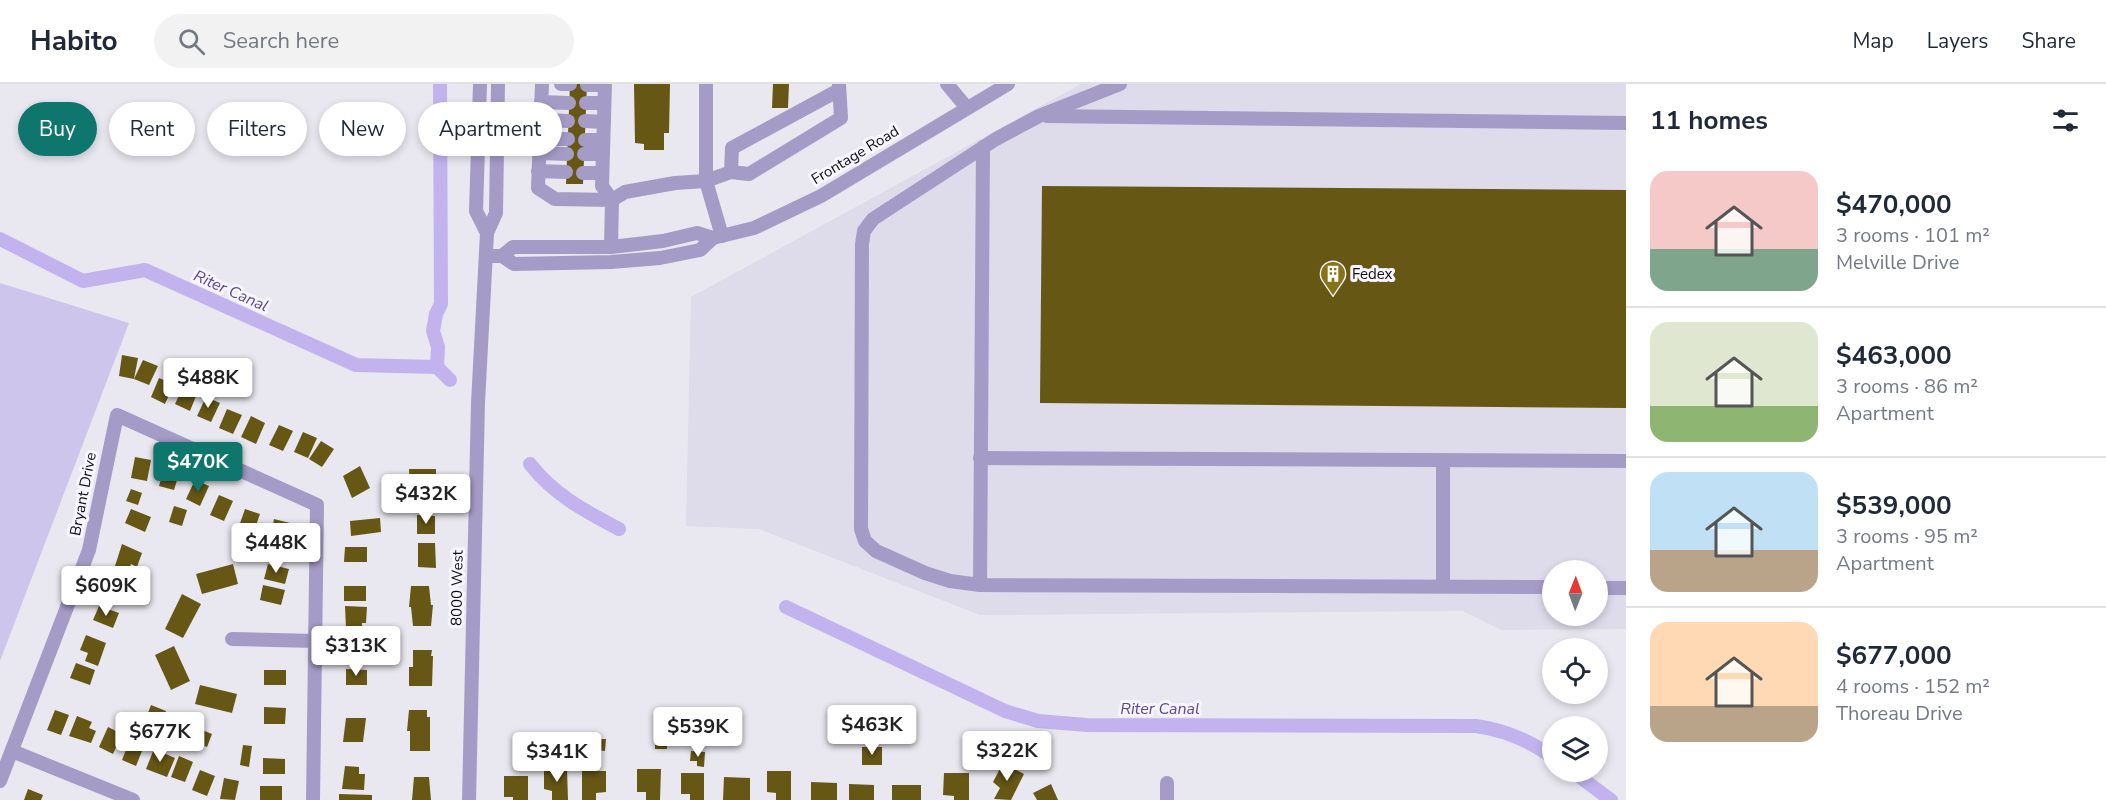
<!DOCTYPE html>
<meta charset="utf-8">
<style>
body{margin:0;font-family:"Nunito Sans",sans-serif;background:#f2f2f3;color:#1f2937;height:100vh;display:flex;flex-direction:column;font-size:22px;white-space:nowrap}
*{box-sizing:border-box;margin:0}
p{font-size:20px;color:#747a83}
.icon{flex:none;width:33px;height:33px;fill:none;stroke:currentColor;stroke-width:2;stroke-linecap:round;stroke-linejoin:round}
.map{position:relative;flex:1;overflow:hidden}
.sheet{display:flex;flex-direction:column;background:#fff;width:480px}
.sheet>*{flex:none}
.hud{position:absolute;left:18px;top:18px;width:570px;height:54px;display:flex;gap:12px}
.needle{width:39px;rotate:1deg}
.buttons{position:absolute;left:1542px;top:476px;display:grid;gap:12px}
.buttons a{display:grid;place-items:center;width:66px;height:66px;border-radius:50%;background:#fff;box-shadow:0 3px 9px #0003;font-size:30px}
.price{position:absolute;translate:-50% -51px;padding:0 14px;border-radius:6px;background:#fff;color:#222;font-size:20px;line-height:39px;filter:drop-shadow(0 2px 3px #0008)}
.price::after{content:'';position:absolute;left:50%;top:36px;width:18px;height:14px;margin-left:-9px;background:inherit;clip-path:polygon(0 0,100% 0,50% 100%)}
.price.active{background:#0f766e;color:#fff}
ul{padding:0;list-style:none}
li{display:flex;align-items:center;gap:18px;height:150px;padding:0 24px}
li+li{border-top:2px solid #e0e1e3}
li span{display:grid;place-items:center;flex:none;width:168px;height:120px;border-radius:18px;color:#555}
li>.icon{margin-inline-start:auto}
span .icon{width:72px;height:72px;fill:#fffc;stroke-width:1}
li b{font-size:26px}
h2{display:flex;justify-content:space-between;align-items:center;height:72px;padding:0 24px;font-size:26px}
.tag{padding:0 21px;border-radius:27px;background:#fff;box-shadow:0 3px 9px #0003;font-size:21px;line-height:54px}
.tag.active{background:#0f766e;color:#fff}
header{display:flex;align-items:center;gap:36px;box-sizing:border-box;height:84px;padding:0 30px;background:#fff;border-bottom:2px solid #e0e1e3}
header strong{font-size:28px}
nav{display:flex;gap:33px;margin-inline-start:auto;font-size:21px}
.search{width:420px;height:54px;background:#f2f2f3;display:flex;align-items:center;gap:15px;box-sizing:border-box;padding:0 21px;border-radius:33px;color:#747a83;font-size:22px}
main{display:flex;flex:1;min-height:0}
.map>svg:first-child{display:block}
</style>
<header>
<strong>Habito</strong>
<div class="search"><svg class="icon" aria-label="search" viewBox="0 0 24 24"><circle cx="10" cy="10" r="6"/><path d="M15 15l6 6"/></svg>Search here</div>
<nav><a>Map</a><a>Layers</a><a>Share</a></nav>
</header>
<main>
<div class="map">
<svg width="1626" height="716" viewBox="0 0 1626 716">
<rect width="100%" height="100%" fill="#e9e8f0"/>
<path fill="#dedbea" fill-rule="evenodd" d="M 1081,0 L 1626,0 L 1626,545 L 1502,546 L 1463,527 L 980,531 L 759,445 L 686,442 L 691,213 ZM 1552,486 L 1598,486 L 1598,531 L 1552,531 Z"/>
<path fill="#cdc5eb" d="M 0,199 L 129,239 L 0,577 Z"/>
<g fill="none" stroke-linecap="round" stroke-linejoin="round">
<g stroke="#c2b3ef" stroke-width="14">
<path d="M 0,155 L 83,197 L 145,186 L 356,281 L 437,283 L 450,296"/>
<path d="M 437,283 L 438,263 L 433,247 L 436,230 L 441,220 L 440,0"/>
<path d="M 530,380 C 554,411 585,427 619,445"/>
<path d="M 786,523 L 1005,627 L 1038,637 L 1086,641 L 1476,642 C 1505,646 1529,656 1552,673"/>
<path d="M 1572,687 L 1611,716"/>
</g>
</g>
<g fill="#665715">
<path d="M 570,0 L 587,0 L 583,100 L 566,100 Z"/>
<path d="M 634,0 L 670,0 L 669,49 L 664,49 L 664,66 L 644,66 L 644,60 L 635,59 Z"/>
<path d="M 773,0 L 789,0 L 788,24 L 772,24 Z"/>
<path d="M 1042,102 L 1626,106 L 1626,324 L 1040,319 Z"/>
<path d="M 122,271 L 138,274 L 134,295 L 119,292 Z"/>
<path d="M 143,276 L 158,282 L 149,301 L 134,295 Z"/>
<path d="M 159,294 L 174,300 L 165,320 L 151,313 Z"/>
<path d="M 184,301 L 198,307 L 190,327 L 175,320 Z"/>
<path d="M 206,313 L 220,319 L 211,338 L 197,332 Z"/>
<path d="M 227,325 L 242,331 L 233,350 L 219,344 Z"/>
<path d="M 251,332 L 265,339 L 256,360 L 241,353 Z"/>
<path d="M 279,341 L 293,347 L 283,367 L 269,361 Z"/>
<path d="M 303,348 L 317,354 L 308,374 L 294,368 Z"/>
<path d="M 321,357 L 334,365 L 322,383 L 309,375 Z"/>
<path d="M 135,373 L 151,376 L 147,397 L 131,394 Z"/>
<path d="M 165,382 L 180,386 L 174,406 L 159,402 Z"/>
<path d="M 360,382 L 370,404 L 352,414 L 343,392 Z"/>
<path d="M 409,385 L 436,385 L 436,414 L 410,414 Z"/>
<path d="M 195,396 L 209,402 L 200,422 L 186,415 Z"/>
<path d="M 131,405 L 142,409 L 138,421 L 126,417 Z"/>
<path d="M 219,411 L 233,417 L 224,437 L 210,431 Z"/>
<path d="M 174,422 L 187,426 L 182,442 L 169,438 Z"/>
<path d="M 131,425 L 151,433 L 145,448 L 125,439 Z"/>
<path d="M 245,425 L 260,430 L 253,450 L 238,445 Z"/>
<path d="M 417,431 L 435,432 L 435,450 L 417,450 Z"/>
<path d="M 380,434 L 381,448 L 351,452 L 350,437 Z"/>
<path d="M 274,435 L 290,439 L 285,460 L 270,456 Z"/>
<path d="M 418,459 L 435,459 L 436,484 L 418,483 Z"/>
<path d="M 122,460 L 142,469 L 137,483 L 131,480 L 128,488 L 115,482 Z"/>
<path d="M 345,463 L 367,463 L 367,478 L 344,478 Z"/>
<path d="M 233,480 L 238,500 L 202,510 L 196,490 Z"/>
<path d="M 268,480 L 289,485 L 285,500 L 264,495 Z"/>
<path d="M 109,491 L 130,498 L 124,513 L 120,512 L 118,519 L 103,513 Z"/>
<path d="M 263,501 L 285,506 L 281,521 L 260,516 Z"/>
<rect x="344" y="502" width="22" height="15"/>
<path d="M 411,502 L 429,502 L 431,521 L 433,521 L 431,542 L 413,542 L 411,523 L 409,523 Z"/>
<path d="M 182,510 L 201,520 L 183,554 L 165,545 Z"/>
<path d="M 99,522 L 119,529 L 113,544 L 93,536 Z"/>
<path d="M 345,522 L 367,523 L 366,539 L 362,539 L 362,546 L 346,545 Z"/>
<path d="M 86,551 L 106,559 L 98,582 L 85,577 L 88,569 L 80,566 Z"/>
<path d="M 345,558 L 358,558 L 358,564 L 365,564 L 365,580 L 343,580 Z"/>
<path d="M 174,562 L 190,597 L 171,606 L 155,571 Z"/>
<path d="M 413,566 L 432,566 L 431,572 L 433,572 L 432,602 L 409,602 L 409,583 L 413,583 Z"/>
<path d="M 76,579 L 95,586 L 90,601 L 70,594 Z"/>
<path d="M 346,585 L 367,586 L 367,601 L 346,601 Z"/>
<rect x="264" y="586" width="22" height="15"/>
<path d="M 200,601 L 237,610 L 232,629 L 195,620 Z"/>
<path d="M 151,621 L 166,627 L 160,645 L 167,628 L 189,637 L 181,657 L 159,647 L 155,656 L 140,650 Z"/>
<path d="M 264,623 L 286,624 L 285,640 L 264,640 Z"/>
<path d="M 55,626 L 69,631 L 61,651 L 47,646 Z"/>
<path d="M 409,626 L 427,626 L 427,633 L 430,633 L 430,667 L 410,667 L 410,647 L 407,647 Z"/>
<path d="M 77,632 L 92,638 L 89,644 L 96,647 L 91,659 L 69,652 Z"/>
<path d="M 346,634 L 366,634 L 363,658 L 343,658 Z"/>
<path d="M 108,643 L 122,650 L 113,670 L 99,663 Z"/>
<path d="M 197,644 L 212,650 L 207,663 L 192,657 Z"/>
<path d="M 578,653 L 592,654 L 591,664 L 585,664 L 584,675 L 577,675 Z"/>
<path d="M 593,655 L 606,655 L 605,667 L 593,666 Z"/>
<rect x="655" y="655" width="12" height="10"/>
<path d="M 130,656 L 144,662 L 136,682 L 122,676 Z"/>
<path d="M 243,661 L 252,662 L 249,683 L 240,681 Z"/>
<rect x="862" y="663" width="20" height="18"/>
<path d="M 154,665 L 175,674 L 167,693 L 146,685 Z"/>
<path d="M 691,667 L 705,668 L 704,683 L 697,682 L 697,677 L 690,677 Z"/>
<path d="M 179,672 L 193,678 L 185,698 L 171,693 Z"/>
<path d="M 263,674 L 285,675 L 285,690 L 263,690 Z"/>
<path d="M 1003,679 L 1024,690 L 1011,716 L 994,715 L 1000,704 L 993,698 Z"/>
<path d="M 345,682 L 359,683 L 359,690 L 365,690 L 364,706 L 342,705 Z"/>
<path d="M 544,684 L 567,685 L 568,716 L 552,716 L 552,707 L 544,705 Z"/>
<path d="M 637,685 L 661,685 L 660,716 L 646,716 L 646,708 L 637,708 Z"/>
<path d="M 200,686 L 215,692 L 207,712 L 192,706 Z"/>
<path d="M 582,687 L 606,687 L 606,708 L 596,709 L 596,716 L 582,716 Z"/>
<path d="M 767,687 L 791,687 L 791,716 L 776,716 L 776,709 L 767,708 Z"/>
<path d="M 681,689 L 704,689 L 704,716 L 690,716 L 690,710 L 681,710 Z"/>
<path d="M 944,689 L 969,689 L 969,716 L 954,716 L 954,712 L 943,711 Z"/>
<path d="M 504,692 L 528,692 L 528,716 L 513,716 L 513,713 L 504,713 Z"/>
<path d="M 414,693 L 429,693 L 431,716 L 412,716 Z"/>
<path d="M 724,693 L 750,694 L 750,716 L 723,716 Z"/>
<path d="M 224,694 L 239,697 L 235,716 L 220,715 Z"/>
<path d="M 811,698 L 837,699 L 837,716 L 811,716 Z"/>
<path d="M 849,700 L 874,701 L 874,716 L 849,716 Z"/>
<path d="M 1051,700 L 1058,716 L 1037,716 L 1033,709 Z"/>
<rect x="892" y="701" width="29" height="15"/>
<rect x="260" y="702" width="22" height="14"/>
<path d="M 28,705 L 43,711 L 41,716 L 24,716 Z"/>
<path d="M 339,710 L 372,711 L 372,716 L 339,716 Z"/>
</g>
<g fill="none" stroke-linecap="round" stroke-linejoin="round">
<g stroke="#a59bc7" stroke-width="14">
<path d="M 480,0 L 476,127 L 487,149"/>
<path d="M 542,0 L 538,104 L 555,115 L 612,116 L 611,163"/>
<path d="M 561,0 L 570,0"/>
<path d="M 605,0 L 602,102 L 612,116 L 625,108 L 675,99 L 706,97 L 731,88 L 749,90 L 841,34 L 839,0"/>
<path d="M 706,0 L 706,97 L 722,152"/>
<path d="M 947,0 L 967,24"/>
<path d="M 1120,0 L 1039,32 L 996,55 L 873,135 L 864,147 L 862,160 L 861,445 L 865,457 L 876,467 L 925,489 L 950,497 L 980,501 L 1552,503"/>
<path d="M 587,1 L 604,1"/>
<path d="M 541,18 L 569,19"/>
<path d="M 586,19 L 604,19"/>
<path d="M 1047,32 L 1626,39"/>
<path d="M 497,34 L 568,37"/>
<path d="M 585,37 L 604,38"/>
<path d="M 540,55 L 568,55"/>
<path d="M 585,56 L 603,56"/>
<path d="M 539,69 L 567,70"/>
<path d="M 584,70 L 603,70"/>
<path d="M 538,87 L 566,88"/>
<path d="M 731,88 L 732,64 L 839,6"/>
<path d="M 583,89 L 602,89"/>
<path d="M 486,172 L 502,172 L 514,180 L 611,178 L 660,174 L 700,166 L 713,154 L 754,144 L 821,112 L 1008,0"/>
<path d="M 502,172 L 513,163 L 611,163 L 663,157 L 697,149 L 713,154"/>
<path d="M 980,374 L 1626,377"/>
<path d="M 980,501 L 983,63"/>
<path d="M 1443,502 L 1443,376"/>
<path d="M 1598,504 L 1626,504"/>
<path d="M 232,555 L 315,557"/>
<path d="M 12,667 L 133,716"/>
<path d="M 0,697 L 89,466 L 117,331 L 317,421 L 313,716"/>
<path d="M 469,716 L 478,319 L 487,149 L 496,129 L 498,0"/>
<path d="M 1167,716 L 1167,699"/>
</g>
</g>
<defs>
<symbol id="building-pin" viewBox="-11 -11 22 30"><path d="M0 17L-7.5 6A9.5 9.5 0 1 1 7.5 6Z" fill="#867315" stroke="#f7f5fd"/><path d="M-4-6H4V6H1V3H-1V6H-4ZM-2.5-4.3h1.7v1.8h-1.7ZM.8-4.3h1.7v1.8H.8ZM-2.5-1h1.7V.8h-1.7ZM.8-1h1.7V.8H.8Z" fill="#fff"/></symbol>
</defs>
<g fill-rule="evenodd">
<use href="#building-pin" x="1318" y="175" width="30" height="40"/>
</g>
<g text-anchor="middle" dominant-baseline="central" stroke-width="6" stroke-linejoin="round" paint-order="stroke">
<g font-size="15" fill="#0e0e10" stroke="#f7f5fd">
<text transform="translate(855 71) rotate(-31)">Frontage Road</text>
<text transform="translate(83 410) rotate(-79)">Bryant Drive</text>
<text transform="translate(457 504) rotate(-89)">8000 West</text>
</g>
<g font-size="15" fill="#0e0e10" stroke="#f7f5fd" text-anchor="start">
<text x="1352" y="190">Fedex</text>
</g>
<g font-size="16" font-style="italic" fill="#5e478f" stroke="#f7f5fd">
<text transform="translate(231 207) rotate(24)">Riter Canal</text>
<text x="1160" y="625">Riter Canal</text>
</g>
</g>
</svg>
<div class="buttons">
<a><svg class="needle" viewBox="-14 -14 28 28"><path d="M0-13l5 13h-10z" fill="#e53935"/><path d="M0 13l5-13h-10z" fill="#747a83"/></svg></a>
<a><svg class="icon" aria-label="locate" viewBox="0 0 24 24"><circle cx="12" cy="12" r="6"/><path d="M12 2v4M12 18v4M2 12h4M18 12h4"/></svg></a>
<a><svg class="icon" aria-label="layers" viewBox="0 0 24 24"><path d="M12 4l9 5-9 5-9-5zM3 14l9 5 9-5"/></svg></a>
</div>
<b class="price" style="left:208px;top:325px">$488K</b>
<b class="price active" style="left:198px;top:409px">$470K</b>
<b class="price" style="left:426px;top:441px">$432K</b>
<b class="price" style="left:276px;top:490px">$448K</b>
<b class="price" style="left:106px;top:533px">$609K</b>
<b class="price" style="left:356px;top:593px">$313K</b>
<b class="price" style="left:872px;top:672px">$463K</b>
<b class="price" style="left:698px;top:674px">$539K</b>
<b class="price" style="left:160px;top:679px">$677K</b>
<b class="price" style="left:1007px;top:698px">$322K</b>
<b class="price" style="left:557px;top:699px">$341K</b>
<div class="hud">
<a class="tag active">Buy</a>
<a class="tag">Rent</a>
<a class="tag">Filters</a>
<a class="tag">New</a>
<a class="tag">Apartment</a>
</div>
</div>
<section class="sheet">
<h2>11 homes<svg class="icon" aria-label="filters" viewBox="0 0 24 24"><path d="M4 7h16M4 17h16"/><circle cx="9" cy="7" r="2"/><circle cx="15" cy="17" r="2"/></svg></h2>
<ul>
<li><span style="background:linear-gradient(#f6c9c9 65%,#7fa58c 0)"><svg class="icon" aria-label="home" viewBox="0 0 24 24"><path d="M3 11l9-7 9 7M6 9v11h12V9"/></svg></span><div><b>$470,000</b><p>3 rooms · 101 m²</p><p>Melville Drive</p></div></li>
<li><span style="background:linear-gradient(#dfe7d0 70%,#8fb573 0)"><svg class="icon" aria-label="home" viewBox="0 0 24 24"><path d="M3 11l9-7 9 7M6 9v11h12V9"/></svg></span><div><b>$463,000</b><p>3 rooms · 86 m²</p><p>Apartment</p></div></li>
<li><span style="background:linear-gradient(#bfe0f5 65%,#b9a48a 0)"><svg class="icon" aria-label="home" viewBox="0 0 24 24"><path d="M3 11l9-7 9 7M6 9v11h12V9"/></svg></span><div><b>$539,000</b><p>3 rooms · 95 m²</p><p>Apartment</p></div></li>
<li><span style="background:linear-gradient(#ffd9b3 70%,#b9a48a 0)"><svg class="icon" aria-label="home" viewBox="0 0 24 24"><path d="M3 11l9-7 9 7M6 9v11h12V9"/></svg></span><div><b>$677,000</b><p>4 rooms · 152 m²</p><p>Thoreau Drive</p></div></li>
</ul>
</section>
</main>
